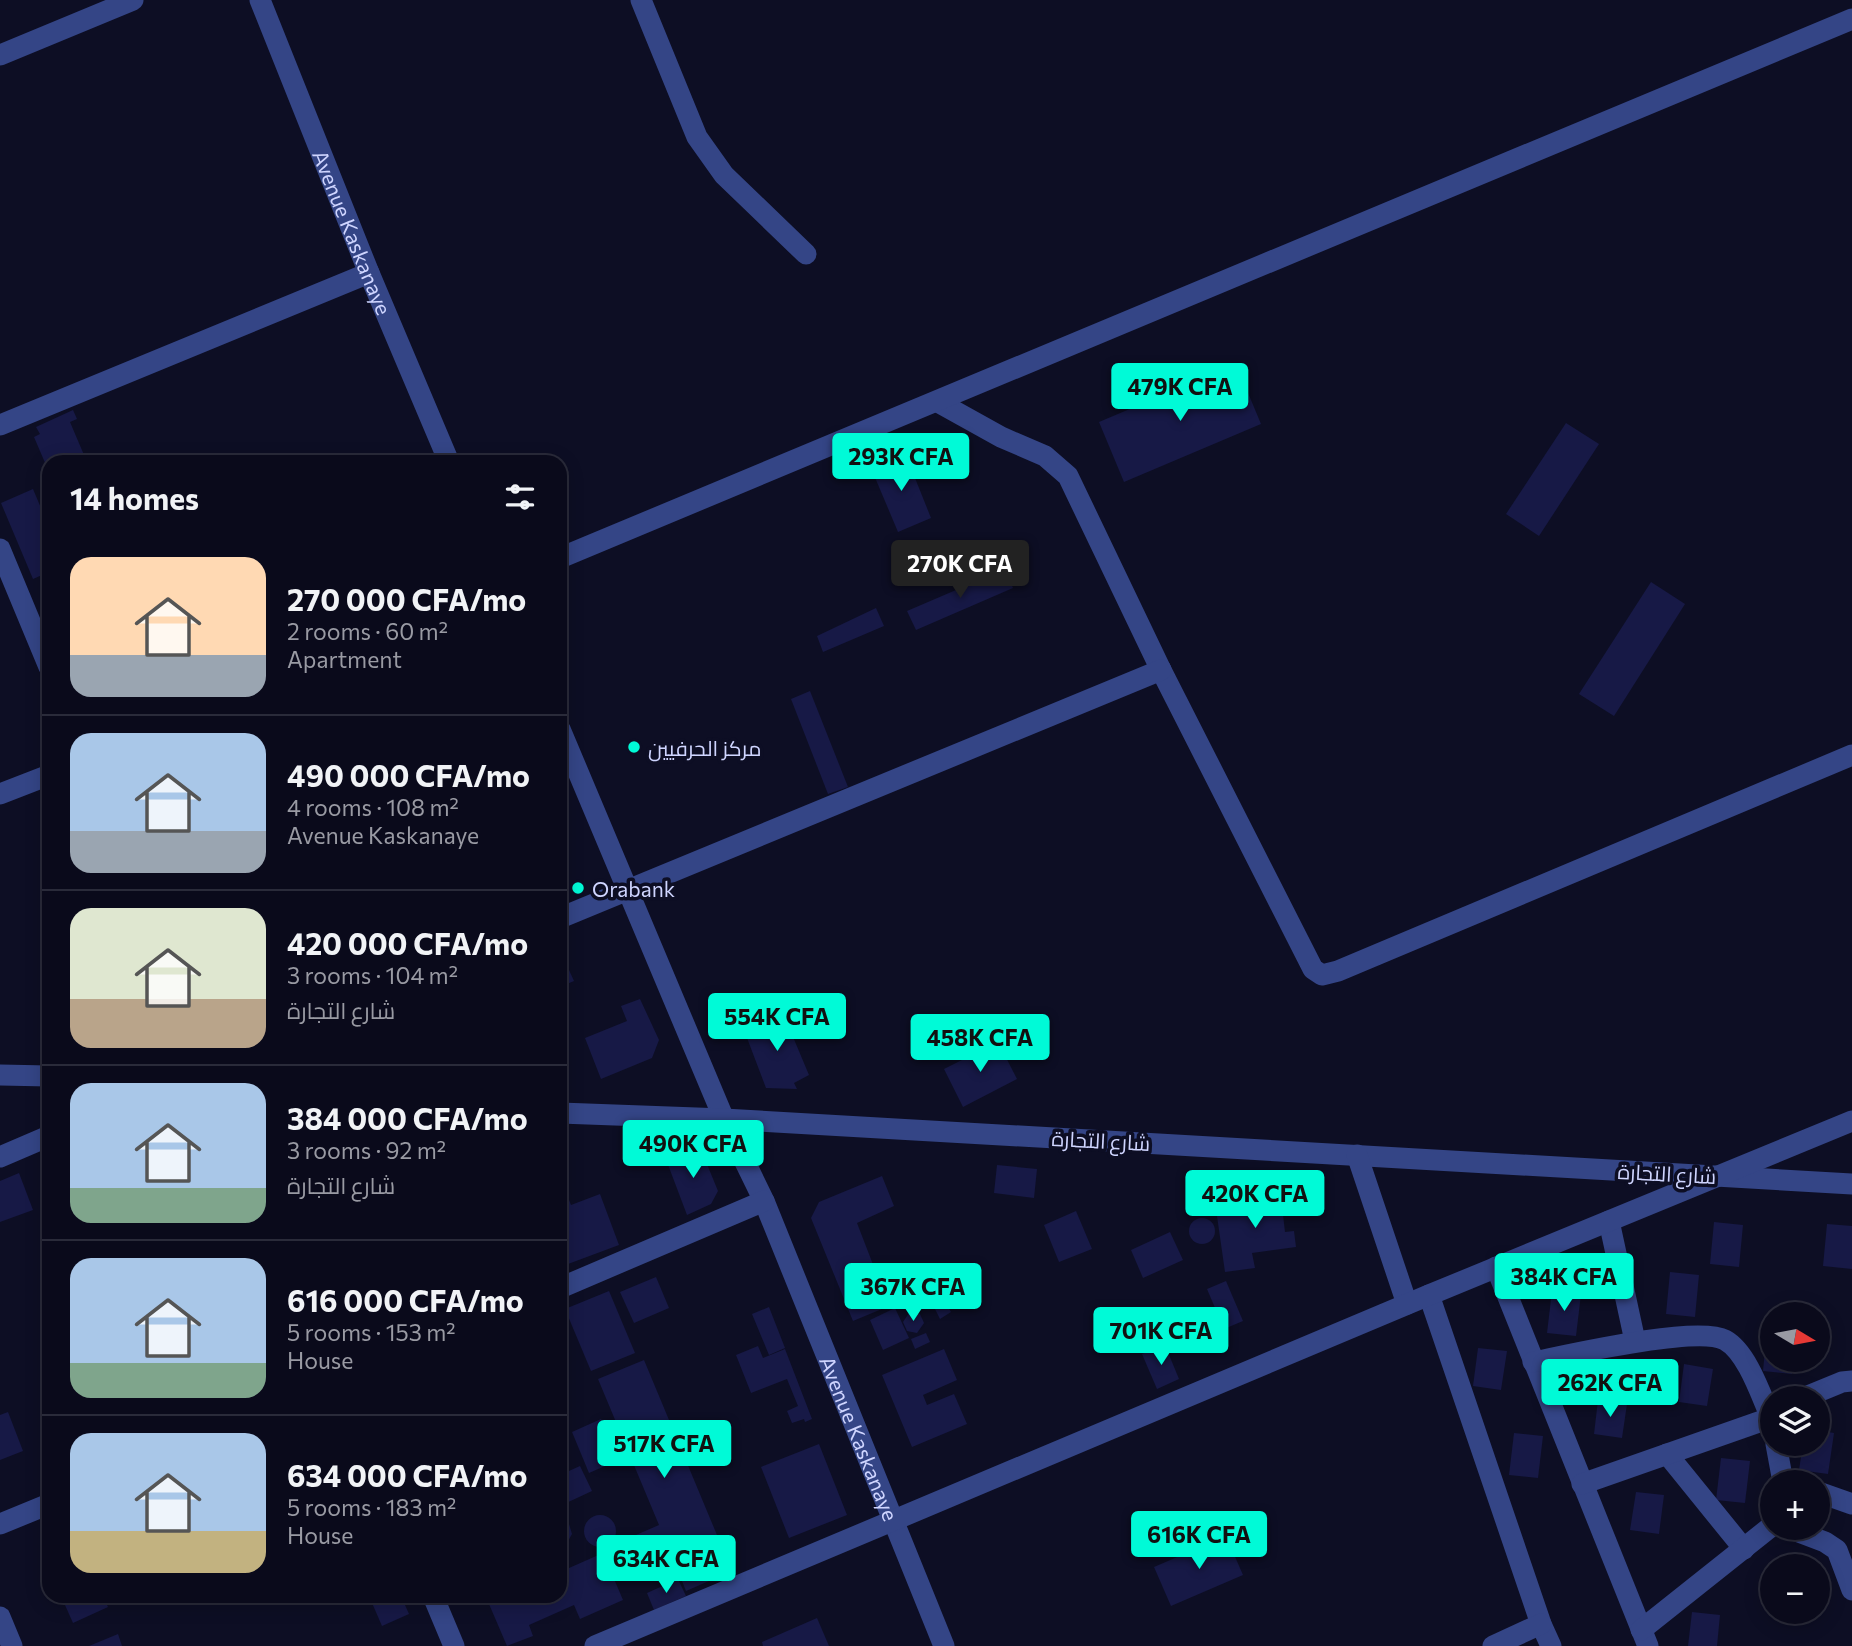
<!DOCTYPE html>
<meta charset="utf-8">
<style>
body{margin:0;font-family:Commissioner,Cairo,sans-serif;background:#131324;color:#f1f3f6;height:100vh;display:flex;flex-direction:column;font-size:26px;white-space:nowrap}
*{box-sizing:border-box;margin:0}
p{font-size:23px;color:#999aa3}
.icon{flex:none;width:38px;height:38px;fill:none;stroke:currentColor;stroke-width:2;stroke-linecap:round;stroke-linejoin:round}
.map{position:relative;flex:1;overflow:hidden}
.details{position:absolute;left:42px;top:455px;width:525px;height:1148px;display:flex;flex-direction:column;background:#0a0a1b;border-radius:21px;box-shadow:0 4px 18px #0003,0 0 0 2px #2a2b3a}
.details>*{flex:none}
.needle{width:46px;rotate:100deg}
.fabs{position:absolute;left:1760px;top:1302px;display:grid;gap:14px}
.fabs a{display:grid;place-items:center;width:70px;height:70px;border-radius:50%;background:#0a0a1b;box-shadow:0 4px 18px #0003,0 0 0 2px #2a2b3a;font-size:35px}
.price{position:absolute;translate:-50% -60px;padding:0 16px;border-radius:7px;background:#00fad7;color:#111;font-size:23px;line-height:46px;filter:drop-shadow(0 2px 4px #0008)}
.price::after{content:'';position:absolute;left:50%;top:42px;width:21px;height:16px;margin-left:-10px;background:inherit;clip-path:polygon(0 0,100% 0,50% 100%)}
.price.selected{background:#222;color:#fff}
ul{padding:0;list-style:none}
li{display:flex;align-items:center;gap:21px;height:175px;padding:0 28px}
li+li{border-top:2px solid #2a2b3a}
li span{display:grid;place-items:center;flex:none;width:196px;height:140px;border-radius:21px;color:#555}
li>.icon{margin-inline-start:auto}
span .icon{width:84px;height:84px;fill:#fffc;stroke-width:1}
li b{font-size:30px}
h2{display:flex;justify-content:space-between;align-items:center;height:84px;padding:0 28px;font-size:30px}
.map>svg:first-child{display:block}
</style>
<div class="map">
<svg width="1852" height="1646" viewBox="0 0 1852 1646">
<rect width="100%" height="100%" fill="#0d0e24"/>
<g fill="#171946">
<path d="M 1236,364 L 1261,424 L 1124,482 L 1099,422 Z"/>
<path d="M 73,410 L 77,419 L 70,422 L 87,462 L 49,462 L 49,472 L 34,437 L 40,434 L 36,427 Z"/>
<path d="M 1566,423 L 1599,444 L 1539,536 L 1506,514 Z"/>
<path d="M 905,453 L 931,518 L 898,532 L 871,468 Z"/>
<path d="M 33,489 L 49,527 L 49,572 L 33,579 L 1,503 Z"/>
<path d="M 1005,569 L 1013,588 L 916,630 L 907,611 Z"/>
<path d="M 1651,582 L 1685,604 L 1614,716 L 1579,694 Z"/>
<path d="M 876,608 L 884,626 L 823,652 L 817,636 Z"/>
<path d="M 810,691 L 848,787 L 828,794 L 791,699 Z"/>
<path d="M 560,950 L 574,981 L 560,987 Z"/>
<path d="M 640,999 L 659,1040 L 652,1058 L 601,1079 L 585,1038 L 627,1021 L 621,1006 Z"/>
<path d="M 783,1013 L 809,1075 L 794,1083 L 797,1089 L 766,1088 L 744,1030 Z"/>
<path d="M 998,1042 L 1017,1079 L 963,1107 L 944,1069 Z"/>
<path d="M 675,1152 L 702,1152 L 718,1191 L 711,1204 L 687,1215 L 667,1162 L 674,1158 Z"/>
<path d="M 997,1165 L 1037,1169 L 1034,1198 L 994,1193 Z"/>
<path d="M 19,1173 L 33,1210 L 0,1222 L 0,1181 Z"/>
<path d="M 560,1176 L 571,1205 L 600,1194 L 619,1245 L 560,1267 Z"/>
<path d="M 882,1176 L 894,1206 L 857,1223 L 889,1306 L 853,1321 L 811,1218 L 819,1202 Z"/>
<path d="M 1284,1183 L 1288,1205 L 1282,1206 L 1285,1232 L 1294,1231 L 1296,1247 L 1252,1253 L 1255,1268 L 1225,1272 L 1217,1216 L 1261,1210 L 1258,1188 Z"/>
<path d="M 1076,1211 L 1092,1249 L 1059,1262 L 1044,1225 Z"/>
<circle cx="1202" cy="1231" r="13"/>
<path d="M 1714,1222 L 1743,1225 L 1739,1267 L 1710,1264 Z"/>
<path d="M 1827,1224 L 1852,1226 L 1852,1269 L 1823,1266 Z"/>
<path d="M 1170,1232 L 1183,1260 L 1143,1278 L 1131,1250 Z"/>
<path d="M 1670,1272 L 1699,1275 L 1695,1317 L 1666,1314 Z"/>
<path d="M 656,1277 L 669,1308 L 634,1323 L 620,1292 Z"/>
<path d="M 1226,1281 L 1243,1321 L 1224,1329 L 1207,1289 Z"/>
<path d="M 609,1291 L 635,1353 L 591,1371 L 565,1309 Z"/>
<path d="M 1552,1291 L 1581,1294 L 1576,1336 L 1547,1333 Z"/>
<path d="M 946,1303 L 951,1312 L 940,1319 L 935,1309 Z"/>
<path d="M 769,1307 L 785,1348 L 769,1355 L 752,1314 Z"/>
<path d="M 895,1308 L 909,1338 L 883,1350 L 870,1320 Z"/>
<path d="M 909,1313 L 920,1314 L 924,1323 L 917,1333 L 907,1331 L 903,1322 Z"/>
<path d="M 1767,1329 L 1773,1330 L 1773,1360 L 1793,1360 L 1792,1374 L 1763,1371 Z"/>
<path d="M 926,1333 L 930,1342 L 915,1349 L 911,1339 Z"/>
<path d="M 1165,1345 L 1179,1379 L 1157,1389 L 1142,1354 Z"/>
<path d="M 758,1346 L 763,1358 L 785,1349 L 812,1419 L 805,1422 L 804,1419 L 792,1423 L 787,1411 L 798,1406 L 787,1379 L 751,1393 L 736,1355 Z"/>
<path d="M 1478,1348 L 1507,1351 L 1501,1390 L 1473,1386 Z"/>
<path d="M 944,1349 L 957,1380 L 923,1395 L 927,1405 L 954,1394 L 967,1424 L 912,1447 L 882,1375 Z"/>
<path d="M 644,1360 L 732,1571 L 686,1591 L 672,1556 L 653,1565 L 645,1546 L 634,1550 L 629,1538 L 659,1525 L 598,1379 Z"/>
<path d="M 1684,1364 L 1713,1369 L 1707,1406 L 1679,1402 Z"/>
<path d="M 1598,1400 L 1627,1404 L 1622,1438 L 1594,1434 Z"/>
<path d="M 8,1412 L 23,1451 L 0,1460 L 0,1415 Z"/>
<path d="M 601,1419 L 619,1460 L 589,1473 L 572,1432 Z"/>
<path d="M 1818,1430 L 1834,1433 L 1828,1474 L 1799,1470 L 1803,1444 L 1818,1444 Z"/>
<path d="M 1514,1433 L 1543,1436 L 1538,1478 L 1509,1475 Z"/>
<path d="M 819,1444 L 847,1515 L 789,1538 L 761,1467 Z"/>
<path d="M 1721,1458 L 1750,1461 L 1745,1503 L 1716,1500 Z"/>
<path d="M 580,1466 L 592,1491 L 562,1505 L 560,1475 Z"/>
<path d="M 1636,1492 L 1664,1495 L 1659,1534 L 1630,1530 Z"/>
<circle cx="600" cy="1531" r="16"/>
<path d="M 560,1519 L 569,1524 L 572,1534 L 567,1543 L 560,1545 Z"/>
<path d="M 1226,1536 L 1243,1575 L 1171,1606 L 1154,1567 Z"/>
<path d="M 603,1553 L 623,1600 L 580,1619 L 574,1605 L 529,1625 L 533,1636 L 507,1646 L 489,1604 L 506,1596 L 560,1596 L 560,1572 Z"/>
<path d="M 678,1579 L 686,1596 L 654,1610 L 647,1593 Z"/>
<path d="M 61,1596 L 103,1596 L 108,1607 L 73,1623 Z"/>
<path d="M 369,1596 L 401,1596 L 409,1614 L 382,1626 Z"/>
<path d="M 1692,1612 L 1720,1615 L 1717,1646 L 1688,1646 Z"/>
<path d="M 817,1618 L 829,1646 L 763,1646 L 762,1642 Z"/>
<path d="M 118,1634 L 122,1646 L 89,1646 Z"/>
</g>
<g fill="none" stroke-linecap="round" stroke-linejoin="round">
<g stroke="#344586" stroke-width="21">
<path id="s1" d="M 260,0 L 369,273 L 449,462"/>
<path d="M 641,0 L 697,137 L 724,175 L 806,254"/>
<path d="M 0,55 L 133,0"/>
<path d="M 938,402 L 1001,437 L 1045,456 L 1068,476 L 1161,670 L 1313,969 L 1322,975 L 1338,971 L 1852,755"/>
<path d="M 0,425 L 369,273"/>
<path d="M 0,549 L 49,667"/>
<path d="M 560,558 L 1852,19"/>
<path id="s2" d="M 560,729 L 724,1119 L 764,1201 L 944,1646"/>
<path d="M 0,794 L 49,775"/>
<path d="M 560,918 L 1161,670"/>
<path d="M 0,1075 L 49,1076"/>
<path d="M 560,1113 L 724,1119 L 1852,1184"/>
<path d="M 1357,1155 L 1407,1304"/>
<path d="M 0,1157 L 49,1136"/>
<path d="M 1609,1221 L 1635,1341"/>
<path d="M 1496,1267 L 1648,1646"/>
<path d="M 560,1288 L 764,1201"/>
<path d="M 1429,1295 L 1541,1624 L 1551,1646"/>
<path d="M 1533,1362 C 1568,1355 1697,1325 1725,1340 C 1747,1352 1761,1395 1771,1418 L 1773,1426"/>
<path d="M 1803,1398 L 1842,1382 L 1852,1381"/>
<path d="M 1776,1444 L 1783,1482"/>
<path d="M 1667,1454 L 1744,1549"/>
<path d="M 1582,1484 L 1773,1417"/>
<path d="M 1818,1492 L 1852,1504"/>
<path d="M 0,1524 L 49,1504"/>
<path d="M 1788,1528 L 1825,1542 L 1837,1550 L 1852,1590"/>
<path d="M 433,1596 L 454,1646"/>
<path d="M 0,1617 L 12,1646"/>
<path d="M 1641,1630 L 1773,1525"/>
<path d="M 595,1646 L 1429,1295 L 1852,1121"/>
<path d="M 1493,1646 L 1541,1624"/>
</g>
</g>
<g fill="#00fad7" stroke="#0d0e24" stroke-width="2.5">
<circle cx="634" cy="747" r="7"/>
<circle cx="578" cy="888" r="7"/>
</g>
<g text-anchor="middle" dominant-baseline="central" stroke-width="7" stroke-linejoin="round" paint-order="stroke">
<g font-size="21" fill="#cfd5ff" stroke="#0d0e24">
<text stroke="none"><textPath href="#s1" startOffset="250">Avenue Kaskanaye</textPath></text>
<text transform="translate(1101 1140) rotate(3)">شارع التجارة</text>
<text transform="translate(1667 1173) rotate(3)">شارع التجارة</text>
<text stroke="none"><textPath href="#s2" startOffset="770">Avenue Kaskanaye</textPath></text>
</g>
<g font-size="21" fill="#cfd5ff" stroke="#0d0e24" text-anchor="start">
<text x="648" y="747">مركز الحرفيين</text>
<text x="592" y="888">Orabank</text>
</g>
</g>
</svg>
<div class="fabs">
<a><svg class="needle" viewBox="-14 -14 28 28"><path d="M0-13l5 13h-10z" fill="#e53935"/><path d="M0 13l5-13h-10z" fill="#999aa3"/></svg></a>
<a><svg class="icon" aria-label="layers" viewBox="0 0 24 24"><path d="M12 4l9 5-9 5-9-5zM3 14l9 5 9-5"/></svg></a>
<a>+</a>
<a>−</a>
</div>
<b class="price" style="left:1180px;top:423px">479K CFA</b>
<b class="price" style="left:901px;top:493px">293K CFA</b>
<b class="price selected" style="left:960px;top:600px">270K CFA</b>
<b class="price" style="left:777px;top:1053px">554K CFA</b>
<b class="price" style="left:980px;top:1074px">458K CFA</b>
<b class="price" style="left:693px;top:1180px">490K CFA</b>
<b class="price" style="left:1255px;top:1230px">420K CFA</b>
<b class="price" style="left:1564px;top:1313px">384K CFA</b>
<b class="price" style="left:913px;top:1323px">367K CFA</b>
<b class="price" style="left:1161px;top:1367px">701K CFA</b>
<b class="price" style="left:1610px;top:1419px">262K CFA</b>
<b class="price" style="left:664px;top:1480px">517K CFA</b>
<b class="price" style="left:1199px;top:1571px">616K CFA</b>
<b class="price" style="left:666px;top:1595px">634K CFA</b>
<section class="details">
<h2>14 homes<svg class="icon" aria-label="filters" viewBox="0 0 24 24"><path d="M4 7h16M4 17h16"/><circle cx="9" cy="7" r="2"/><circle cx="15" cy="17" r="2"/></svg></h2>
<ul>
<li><span style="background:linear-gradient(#ffd9b3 70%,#9aa5b1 0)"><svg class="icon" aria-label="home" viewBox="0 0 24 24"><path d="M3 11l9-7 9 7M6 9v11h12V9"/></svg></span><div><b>270 000 CFA/mo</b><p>2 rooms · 60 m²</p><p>Apartment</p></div></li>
<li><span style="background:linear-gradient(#a9c7e8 70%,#9aa5b1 0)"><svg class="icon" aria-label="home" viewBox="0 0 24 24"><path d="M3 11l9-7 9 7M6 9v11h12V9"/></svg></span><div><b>490 000 CFA/mo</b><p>4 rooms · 108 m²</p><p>Avenue Kaskanaye</p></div></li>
<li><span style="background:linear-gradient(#dfe7d0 65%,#b9a48a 0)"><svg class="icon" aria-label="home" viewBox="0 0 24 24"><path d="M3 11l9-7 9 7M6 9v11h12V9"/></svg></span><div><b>420 000 CFA/mo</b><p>3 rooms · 104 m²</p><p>شارع التجارة</p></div></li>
<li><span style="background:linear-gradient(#a9c7e8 75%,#7fa58c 0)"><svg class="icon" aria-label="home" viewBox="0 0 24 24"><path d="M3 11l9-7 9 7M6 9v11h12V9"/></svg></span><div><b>384 000 CFA/mo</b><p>3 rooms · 92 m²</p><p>شارع التجارة</p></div></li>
<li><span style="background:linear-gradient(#a9c7e8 75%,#7fa58c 0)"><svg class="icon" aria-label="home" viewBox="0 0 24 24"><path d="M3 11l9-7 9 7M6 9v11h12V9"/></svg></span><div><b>616 000 CFA/mo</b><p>5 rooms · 153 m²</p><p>House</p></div></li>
<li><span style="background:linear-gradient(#a9c7e8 70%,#c2b280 0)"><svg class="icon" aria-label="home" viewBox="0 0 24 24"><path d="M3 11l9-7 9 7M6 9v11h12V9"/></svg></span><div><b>634 000 CFA/mo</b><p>5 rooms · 183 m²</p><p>House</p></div></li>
</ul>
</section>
</div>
